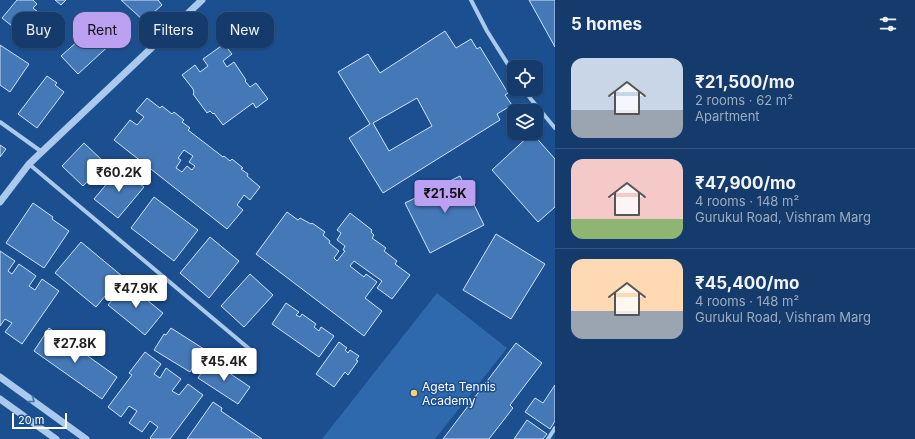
<!DOCTYPE html>
<meta charset="utf-8">
<style>
body{margin:0;font-family:Inter,sans-serif;background:#1d4271;color:#f1f3f6;height:100vh;display:flex;flex-direction:column;font-size:15px;white-space:nowrap}
*{box-sizing:border-box;margin:0}
p{font-size:13px;color:#9dadc1}
.icon{flex:none;width:22px;height:22px;fill:none;stroke:currentColor;stroke-width:2;stroke-linecap:round;stroke-linejoin:round}
.map{position:relative;flex:1;overflow:hidden}
.drawer{display:flex;flex-direction:column;background:#143b6b;width:360px}
.drawer>*{flex:none}
.hud{position:absolute;left:12px;top:12px;width:380px;height:36px;display:flex;gap:8px}
.tools{position:absolute;left:507px;top:60px;display:grid;gap:8px}
.tools a{display:grid;place-items:center;width:36px;height:36px;border-radius:8px;background:#143b6b;box-shadow:0 1px 3px #0004,0 0 0 1px #33557e;font-size:20px}
.scale{position:absolute;left:12px;bottom:10px;width:55px;box-sizing:border-box;padding-left:4px;border:2px solid #fff;border-top:0;font-size:11px;line-height:14px;white-space:nowrap;color:#fff;-webkit-text-stroke:3px #1b4f8f;paint-order:stroke}
.price{position:absolute;translate:-50% -34px;padding:0 9px;border-radius:4px;background:#fff;color:#222;font-size:13px;line-height:26px;filter:drop-shadow(0 1px 2px #0008)}
.price::after{content:'';position:absolute;left:50%;top:24px;width:12px;height:9px;margin-left:-6px;background:inherit;clip-path:polygon(0 0,100% 0,50% 100%)}
.price.active{background:#bca0f2;color:#111}
ul{padding:0;list-style:none}
li{display:flex;align-items:center;gap:12px;height:100px;padding:0 16px}
li+li{border-top:1px solid #33557e}
li span{display:grid;place-items:center;flex:none;width:112px;height:80px;border-radius:12px;color:#555}
li>.icon{margin-inline-start:auto}
span .icon{width:48px;height:48px;fill:#fffc;stroke-width:1}
li b{font-size:17px}
h2{display:flex;justify-content:space-between;align-items:center;height:48px;padding:0 16px;font-size:17px}
.tag{padding:0 14px;border-radius:12px;background:#143b6b;box-shadow:0 1px 3px #0004,0 0 0 1px #33557e;font-size:14px;line-height:36px}
.tag.active{background:#bca0f2;color:#111}
main{display:flex;flex:1;min-height:0}
.map>svg:first-child{display:block}
</style>
<main>
<div class="map">
<svg width="555" height="439" viewBox="0 0 555 439">
<rect width="100%" height="100%" fill="#1b4f8f"/>
<path fill="#2e69ad" d="M 437,293 L 507,348 L 435,439 L 322,439 Z"/>
<g fill="#4478b7" stroke="#cfe3fa" fill-rule="evenodd">
<path d="M 17,0 L 33,0 L 37,4 L 33,8 L 48,20 L 41,29 L 47,33 L 37,46 L 2,18 Z"/>
<path d="M 55,0 L 66,0 L 61,5 Z"/>
<path d="M 121,0 L 158,0 L 162,5 L 144,21 Z"/>
<path d="M 529,0 L 555,0 L 555,47 Z"/>
<path d="M 97,24 L 113,42 L 78,74 L 61,56 Z"/>
<path d="M 445,31 L 456,48 L 471,39 L 477,49 L 480,47 L 508,93 L 505,95 L 512,105 L 497,114 L 500,120 L 383,193 L 349,138 L 370,124 L 338,72 L 368,54 L 380,73 ZM 417,98 L 432,126 L 389,151 L 373,123 Z"/>
<path d="M 224,44 L 232,54 L 223,61 L 227,67 L 234,62 L 246,80 L 245,81 L 250,87 L 256,83 L 268,99 L 256,108 L 253,103 L 223,125 L 214,113 L 213,114 L 210,111 L 207,113 L 193,94 L 194,93 L 193,89 L 182,75 L 195,65 L 200,72 L 208,66 L 203,59 Z"/>
<path d="M 0,45 L 29,64 L 10,92 L 0,85 Z"/>
<path d="M 47,76 L 57,83 L 55,85 L 64,92 L 37,128 L 18,114 Z"/>
<path d="M 147,98 L 160,108 L 162,106 L 172,114 L 174,112 L 184,120 L 182,122 L 190,128 L 188,130 L 223,157 L 224,156 L 230,161 L 232,159 L 243,168 L 241,169 L 248,174 L 247,176 L 260,187 L 250,200 L 244,195 L 237,205 L 243,210 L 227,229 L 114,140 L 130,120 L 137,125 L 144,117 L 136,111 ZM 184,150 L 193,156 L 189,162 L 195,166 L 192,170 L 187,166 L 182,172 L 176,168 L 181,160 L 178,158 Z"/>
<path d="M 532,133 L 555,159 L 555,207 L 538,222 L 492,170 Z"/>
<path d="M 84,143 L 105,163 L 83,186 L 62,166 Z"/>
<path d="M 0,145 L 6,149 L 0,157 Z"/>
<path d="M 120,168 L 144,187 L 118,218 L 94,199 Z"/>
<path d="M 460,176 L 484,225 L 430,253 L 405,203 Z"/>
<path d="M 154,197 L 198,230 L 174,261 L 131,228 Z"/>
<path d="M 33,203 L 53,217 L 52,219 L 69,231 L 44,268 L 6,243 Z"/>
<path d="M 287,212 L 298,220 L 300,218 L 311,224 L 312,223 L 325,232 L 323,235 L 330,241 L 329,243 L 339,251 L 334,258 L 337,261 L 345,251 L 343,250 L 345,246 L 337,240 L 341,233 L 337,230 L 350,213 L 372,230 L 371,232 L 374,235 L 372,238 L 386,248 L 384,251 L 397,261 L 395,264 L 410,275 L 392,299 L 377,288 L 382,281 L 354,261 L 350,266 L 364,277 L 366,274 L 377,282 L 365,298 L 382,311 L 364,336 L 256,254 Z"/>
<path d="M 496,234 L 545,264 L 511,319 L 463,290 Z"/>
<path d="M 210,237 L 239,261 L 209,298 L 180,273 Z"/>
<path d="M 81,242 L 122,276 L 96,307 L 55,273 Z"/>
<path d="M 0,251 L 15,261 L 8,271 L 12,274 L 19,264 L 36,276 L 29,286 L 35,290 L 42,279 L 59,291 L 22,344 L 5,332 L 12,323 L 5,319 L 0,326 Z"/>
<path d="M 250,274 L 273,295 L 244,327 L 221,306 Z"/>
<path d="M 126,283 L 163,313 L 145,335 L 108,305 Z"/>
<path d="M 286,303 L 299,312 L 296,315 L 300,317 L 302,314 L 316,324 L 314,327 L 319,331 L 321,327 L 334,336 L 319,357 L 272,324 Z"/>
<path d="M 49,328 L 117,377 L 102,399 L 34,351 Z"/>
<path d="M 171,328 L 207,351 L 200,360 L 198,359 L 190,372 L 154,350 L 164,334 L 166,335 Z"/>
<path d="M 339,342 L 347,348 L 345,350 L 348,353 L 350,350 L 359,356 L 356,360 L 358,361 L 348,375 L 345,372 L 334,387 L 316,374 Z"/>
<path d="M 516,343 L 542,363 L 510,405 L 513,408 L 489,439 L 443,439 Z"/>
<path d="M 145,352 L 161,364 L 154,374 L 160,378 L 166,368 L 181,379 L 172,391 L 179,395 L 188,384 L 203,395 L 170,439 L 151,439 L 150,438 L 158,427 L 150,421 L 142,432 L 129,423 L 137,411 L 129,406 L 121,417 L 108,407 L 132,375 L 129,373 Z"/>
<path d="M 210,360 L 250,387 L 238,404 L 198,378 Z"/>
<path d="M 555,385 L 555,421 L 550,429 L 525,412 L 535,398 L 543,403 Z"/>
<path d="M 213,402 L 222,408 L 221,411 L 262,439 L 187,439 Z"/>
<path d="M 527,420 L 547,434 L 543,439 L 514,439 Z"/>
</g>
<g fill="none" stroke-linecap="round" stroke-linejoin="round">
<g stroke="#a9c9ee" stroke-width="4">
<path d="M 471,0 L 487,31 L 514,74"/>
<path d="M 524,89 L 530,98 L 555,128"/>
<path d="M 0,122 L 42,152"/>
<path d="M 29,164 L 253,352"/>
<path d="M 548,439 L 555,428"/>
</g>
<g stroke="#a9c9ee" stroke-width="7">
<path d="M 0,202 L 29,164 L 202,0"/>
<path d="M 0,377 L 86,439"/>
<path d="M 0,399 L 56,439"/>
</g>
</g>
<defs><path id="oneway-chevron" d="M-2-3.5L2.5 0L-2 3.5" fill="none" stroke-width="1.6" stroke-linecap="round" stroke-linejoin="round"/></defs>
<use stroke="#4674ac" href="#oneway-chevron" transform="translate(32 400) rotate(36)"/>
<circle fill="#ffd166" stroke="#1b4f8f" stroke-width="1.5" cx="414" cy="393" r="4"/>
<g text-anchor="middle" dominant-baseline="central" stroke-width="3" stroke-linejoin="round" paint-order="stroke">
<g font-size="12" fill="#fff" stroke="#1b4f8f" text-anchor="start">
<text x="422" y="386">Ageta Tennis<tspan x="422" dy="14">Academy</tspan></text>
</g>
</g>
</svg>
<div class="tools">
<a><svg class="icon" aria-label="locate" viewBox="0 0 24 24"><circle cx="12" cy="12" r="6"/><path d="M12 2v4M12 18v4M2 12h4M18 12h4"/></svg></a>
<a><svg class="icon" aria-label="layers" viewBox="0 0 24 24"><path d="M12 4l9 5-9 5-9-5zM3 14l9 5 9-5"/></svg></a>
</div>
<div class="scale">20 m</div>
<b class="price" style="left:119px;top:193px">₹60.2K</b>
<b class="price active" style="left:445px;top:214px">₹21.5K</b>
<b class="price" style="left:136px;top:309px">₹47.9K</b>
<b class="price" style="left:75px;top:364px">₹27.8K</b>
<b class="price" style="left:224px;top:382px">₹45.4K</b>
<div class="hud">
<a class="tag">Buy</a>
<a class="tag active">Rent</a>
<a class="tag">Filters</a>
<a class="tag">New</a>
</div>
</div>
<section class="drawer">
<h2>5 homes<svg class="icon" aria-label="filters" viewBox="0 0 24 24"><path d="M4 7h16M4 17h16"/><circle cx="9" cy="7" r="2"/><circle cx="15" cy="17" r="2"/></svg></h2>
<ul>
<li><span style="background:linear-gradient(#c9d6e8 65%,#9aa5b1 0)"><svg class="icon" aria-label="home" viewBox="0 0 24 24"><path d="M3 11l9-7 9 7M6 9v11h12V9"/></svg></span><div><b>₹21,500/mo</b><p>2 rooms · 62 m²</p><p>Apartment</p></div></li>
<li><span style="background:linear-gradient(#f6c9c9 75%,#8fb573 0)"><svg class="icon" aria-label="home" viewBox="0 0 24 24"><path d="M3 11l9-7 9 7M6 9v11h12V9"/></svg></span><div><b>₹47,900/mo</b><p>4 rooms · 148 m²</p><p>Gurukul Road, Vishram Marg</p></div></li>
<li><span style="background:linear-gradient(#ffd9b3 65%,#9aa5b1 0)"><svg class="icon" aria-label="home" viewBox="0 0 24 24"><path d="M3 11l9-7 9 7M6 9v11h12V9"/></svg></span><div><b>₹45,400/mo</b><p>4 rooms · 148 m²</p><p>Gurukul Road, Vishram Marg</p></div></li>
</ul>
</section>
</main>
